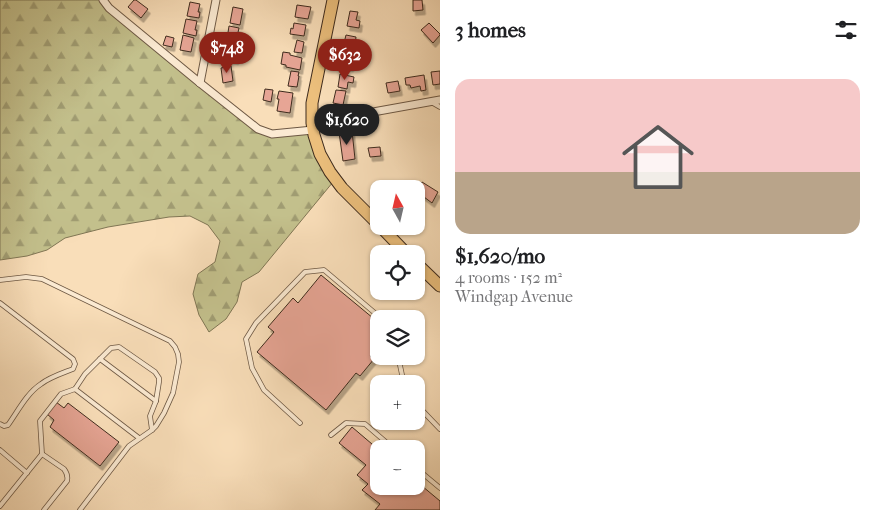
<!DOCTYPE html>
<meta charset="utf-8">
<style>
body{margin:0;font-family:"IM FELL French Canon",serif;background:#f6f6f6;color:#202124;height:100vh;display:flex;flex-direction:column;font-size:19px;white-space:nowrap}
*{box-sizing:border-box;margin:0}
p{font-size:16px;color:#757577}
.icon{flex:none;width:28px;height:28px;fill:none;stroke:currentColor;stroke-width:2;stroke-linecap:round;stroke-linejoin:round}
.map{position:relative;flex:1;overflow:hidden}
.panel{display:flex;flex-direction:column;background:#fff;width:435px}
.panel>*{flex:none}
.needle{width:32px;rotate:352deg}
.controls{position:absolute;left:370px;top:180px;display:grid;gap:10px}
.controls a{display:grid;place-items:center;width:55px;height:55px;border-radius:10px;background:#fff;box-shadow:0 1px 4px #0004;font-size:25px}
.price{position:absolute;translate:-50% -42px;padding:0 11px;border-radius:18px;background:#8f2418;color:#fff;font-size:16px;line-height:32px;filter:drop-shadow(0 1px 2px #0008)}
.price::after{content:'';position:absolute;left:50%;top:30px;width:15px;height:11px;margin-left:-8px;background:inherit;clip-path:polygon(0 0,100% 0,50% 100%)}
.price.selected{background:#222;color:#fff}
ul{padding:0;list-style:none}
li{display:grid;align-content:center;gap:10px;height:265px;padding:0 15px}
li+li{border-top:1px solid #e0e0e0}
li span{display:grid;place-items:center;height:155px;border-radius:15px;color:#555}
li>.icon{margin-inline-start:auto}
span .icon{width:90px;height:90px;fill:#fffc;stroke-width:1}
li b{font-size:21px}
h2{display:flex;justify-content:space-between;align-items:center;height:60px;padding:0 15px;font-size:21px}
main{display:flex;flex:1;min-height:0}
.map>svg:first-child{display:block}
</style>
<main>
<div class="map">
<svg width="440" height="510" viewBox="0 0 440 510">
<defs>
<pattern id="forest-firs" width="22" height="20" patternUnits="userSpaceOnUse" patternTransform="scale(1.25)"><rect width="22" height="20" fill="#c3c08c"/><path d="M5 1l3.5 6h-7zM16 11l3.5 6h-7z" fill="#a09c72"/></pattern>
<filter id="shadow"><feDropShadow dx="2.5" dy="4.5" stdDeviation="0" flood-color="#0004"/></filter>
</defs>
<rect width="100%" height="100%" fill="#f9deb9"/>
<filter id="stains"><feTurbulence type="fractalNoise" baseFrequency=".004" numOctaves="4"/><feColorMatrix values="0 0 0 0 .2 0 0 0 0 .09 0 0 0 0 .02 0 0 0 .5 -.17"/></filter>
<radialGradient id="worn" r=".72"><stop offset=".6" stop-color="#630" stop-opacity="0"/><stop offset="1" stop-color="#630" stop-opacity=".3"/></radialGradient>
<path fill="url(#forest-firs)" stroke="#807654" d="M 0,0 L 105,0 L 256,130 L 311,133 L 333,182 L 259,272 L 242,282 L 237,302 L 226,319 L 209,332 L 199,315 L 193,294 L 198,274 L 215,262 L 220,241 L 208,225 L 190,216 L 169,217 L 108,227 L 65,238 L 47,250 L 27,256 L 0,260 Z"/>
<g fill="#e7a595" stroke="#3e2b1d" filter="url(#shadow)">
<path d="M 134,0 L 136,0 L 148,9 L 141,18 L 128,7 Z"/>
<path d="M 413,0 L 422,0 L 423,10 L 413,11 Z"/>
<path d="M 190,2 L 200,4 L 198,12 L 200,12 L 199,18 L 187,16 Z"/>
<path d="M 297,5 L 311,7 L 308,19 L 295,17 Z"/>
<path d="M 233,7 L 243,9 L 240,25 L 230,23 Z"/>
<path d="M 350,11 L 358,12 L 356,20 L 360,21 L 359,28 L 347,26 Z"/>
<path d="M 186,19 L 197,21 L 195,30 L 197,30 L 196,36 L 183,33 Z"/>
<path d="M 294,23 L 306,25 L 304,36 L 290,34 L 291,28 L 293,29 Z"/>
<path d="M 429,23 L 440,34 L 440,35 L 433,43 L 421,30 Z"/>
<path d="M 229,26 L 239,28 L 236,41 L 227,39 Z"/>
<path d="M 183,35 L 194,38 L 191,52 L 180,50 Z"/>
<path d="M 346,35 L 356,37 L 355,46 L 351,45 L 350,49 L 343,47 Z"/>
<path d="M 166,36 L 174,38 L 172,47 L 163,45 Z"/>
<path d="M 297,40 L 304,42 L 302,53 L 294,52 Z"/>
<path d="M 226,43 L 239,46 L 236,60 L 226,58 L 227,53 L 224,52 Z"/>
<path d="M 283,52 L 290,53 L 290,55 L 302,58 L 300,70 L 286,67 L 286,65 L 281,64 Z"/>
<path d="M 342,54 L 353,56 L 351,67 L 340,65 Z"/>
<path d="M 231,66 L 233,81 L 223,83 L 221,68 Z"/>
<path d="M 291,71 L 299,72 L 298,76 L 299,76 L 297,87 L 288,86 Z"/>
<path d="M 440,71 L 440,84 L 433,85 L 431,72 Z"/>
<path d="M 340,74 L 354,77 L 353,83 L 348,82 L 347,89 L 338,87 Z"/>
<path d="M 424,75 L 426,90 L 421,91 L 420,86 L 411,88 L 410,85 L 406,85 L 405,78 Z"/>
<path d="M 398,81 L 400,91 L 388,93 L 386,83 Z"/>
<path d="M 265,89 L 273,90 L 271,102 L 263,100 Z"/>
<path d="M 336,90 L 346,91 L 343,105 L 333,103 Z"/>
<path d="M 279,91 L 293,93 L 290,113 L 277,111 L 279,99 L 277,99 Z"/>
<path d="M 352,131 L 355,159 L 343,161 L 339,132 Z"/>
<path d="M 380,147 L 381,156 L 370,157 L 368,148 Z"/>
<path d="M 422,182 L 438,192 L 432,203 L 416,191 Z"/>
<path d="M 321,275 L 379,323 L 379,346 L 370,356 L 374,359 L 360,376 L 356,373 L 326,410 L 257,352 L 274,332 L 268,327 L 293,298 L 298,303 Z"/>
<path d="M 56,402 L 64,408 L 68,403 L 119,442 L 100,466 L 50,427 L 54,420 L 47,414 Z"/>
<path d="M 352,427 L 379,450 L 379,486 L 416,486 L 416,481 L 440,501 L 440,510 L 375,510 L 380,504 L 362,490 L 368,484 L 357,475 L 366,465 L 339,443 Z"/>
</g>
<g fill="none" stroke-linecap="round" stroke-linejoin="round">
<defs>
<g id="lane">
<path d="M 433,103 L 440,107"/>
<path d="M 0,280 L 26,277 L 42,279 L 170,341 L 175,347 L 178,354 L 179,362 L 173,393 L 164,413 L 156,426 L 152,430 L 129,446 L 80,510"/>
<path d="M 0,303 L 73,359 L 75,364 L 73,369 C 63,373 50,377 41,384 C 27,393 18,411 8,425 L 4,426 L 0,424"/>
<path d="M 398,356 L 404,384"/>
<path d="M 100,359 L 156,401"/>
<path d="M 75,389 L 85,374 L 111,348 L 119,347 L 155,372 L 159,378 L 159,382 L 156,401 L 150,416 L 152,430"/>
<path d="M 416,404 L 440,429"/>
<path d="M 300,423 L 264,390 L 252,368 L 246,339 L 256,323 L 305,272 L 324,270 L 382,319"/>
<path d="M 331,435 L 346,423 L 365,424 L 394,449"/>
<path d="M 0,450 L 27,473"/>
<path d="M 42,454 L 64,469 C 67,473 68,477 67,481 L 44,510"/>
<path d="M 416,468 L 440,488"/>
<path d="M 0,506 L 42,454 L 40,421 L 61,394 L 75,389 L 139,438"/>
</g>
<g id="street">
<path d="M 103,0 L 109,8 L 200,83 L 258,129 L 272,134 L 313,130"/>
<path d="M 200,83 L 216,0"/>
<path d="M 312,123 L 440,100"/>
</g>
<g id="primary">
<path d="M 333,0 L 312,103 L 312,123 L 314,135 L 320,154 L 330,172 L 342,188 L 379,225"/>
<path d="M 380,226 L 407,254"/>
<path d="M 416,263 L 440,286"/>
</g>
</defs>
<use href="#lane" stroke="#6d5844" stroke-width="5.5"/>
<use href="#street" stroke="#6d5844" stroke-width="9"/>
<use href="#primary" stroke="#3e2b1d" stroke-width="13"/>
<use href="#lane" stroke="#fbead2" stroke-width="4"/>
<use href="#street" stroke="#fbead2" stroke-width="7"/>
<use href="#primary" stroke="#ecbf7c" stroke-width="11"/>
</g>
<rect width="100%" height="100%" filter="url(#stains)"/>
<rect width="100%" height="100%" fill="url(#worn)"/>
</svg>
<div class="controls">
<a><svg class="needle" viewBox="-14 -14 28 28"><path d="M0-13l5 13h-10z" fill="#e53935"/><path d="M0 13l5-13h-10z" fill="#757577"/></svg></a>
<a><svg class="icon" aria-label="locate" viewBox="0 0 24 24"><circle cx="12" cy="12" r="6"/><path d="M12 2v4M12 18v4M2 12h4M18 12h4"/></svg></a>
<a><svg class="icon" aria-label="layers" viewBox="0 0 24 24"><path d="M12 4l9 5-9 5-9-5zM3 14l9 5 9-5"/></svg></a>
<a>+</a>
<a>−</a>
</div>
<b class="price" style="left:227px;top:74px">$748</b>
<b class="price" style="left:345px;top:81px">$632</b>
<b class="price selected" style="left:347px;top:146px">$1,620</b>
</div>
<section class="panel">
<h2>3 homes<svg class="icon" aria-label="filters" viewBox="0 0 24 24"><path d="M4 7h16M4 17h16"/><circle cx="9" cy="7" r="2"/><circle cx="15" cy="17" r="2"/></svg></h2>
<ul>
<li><span style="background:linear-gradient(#f6c9c9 60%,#b9a48a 0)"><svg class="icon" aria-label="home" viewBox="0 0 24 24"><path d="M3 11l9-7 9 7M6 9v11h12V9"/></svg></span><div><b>$1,620/mo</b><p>4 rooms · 152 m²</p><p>Windgap Avenue</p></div></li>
</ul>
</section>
</main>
